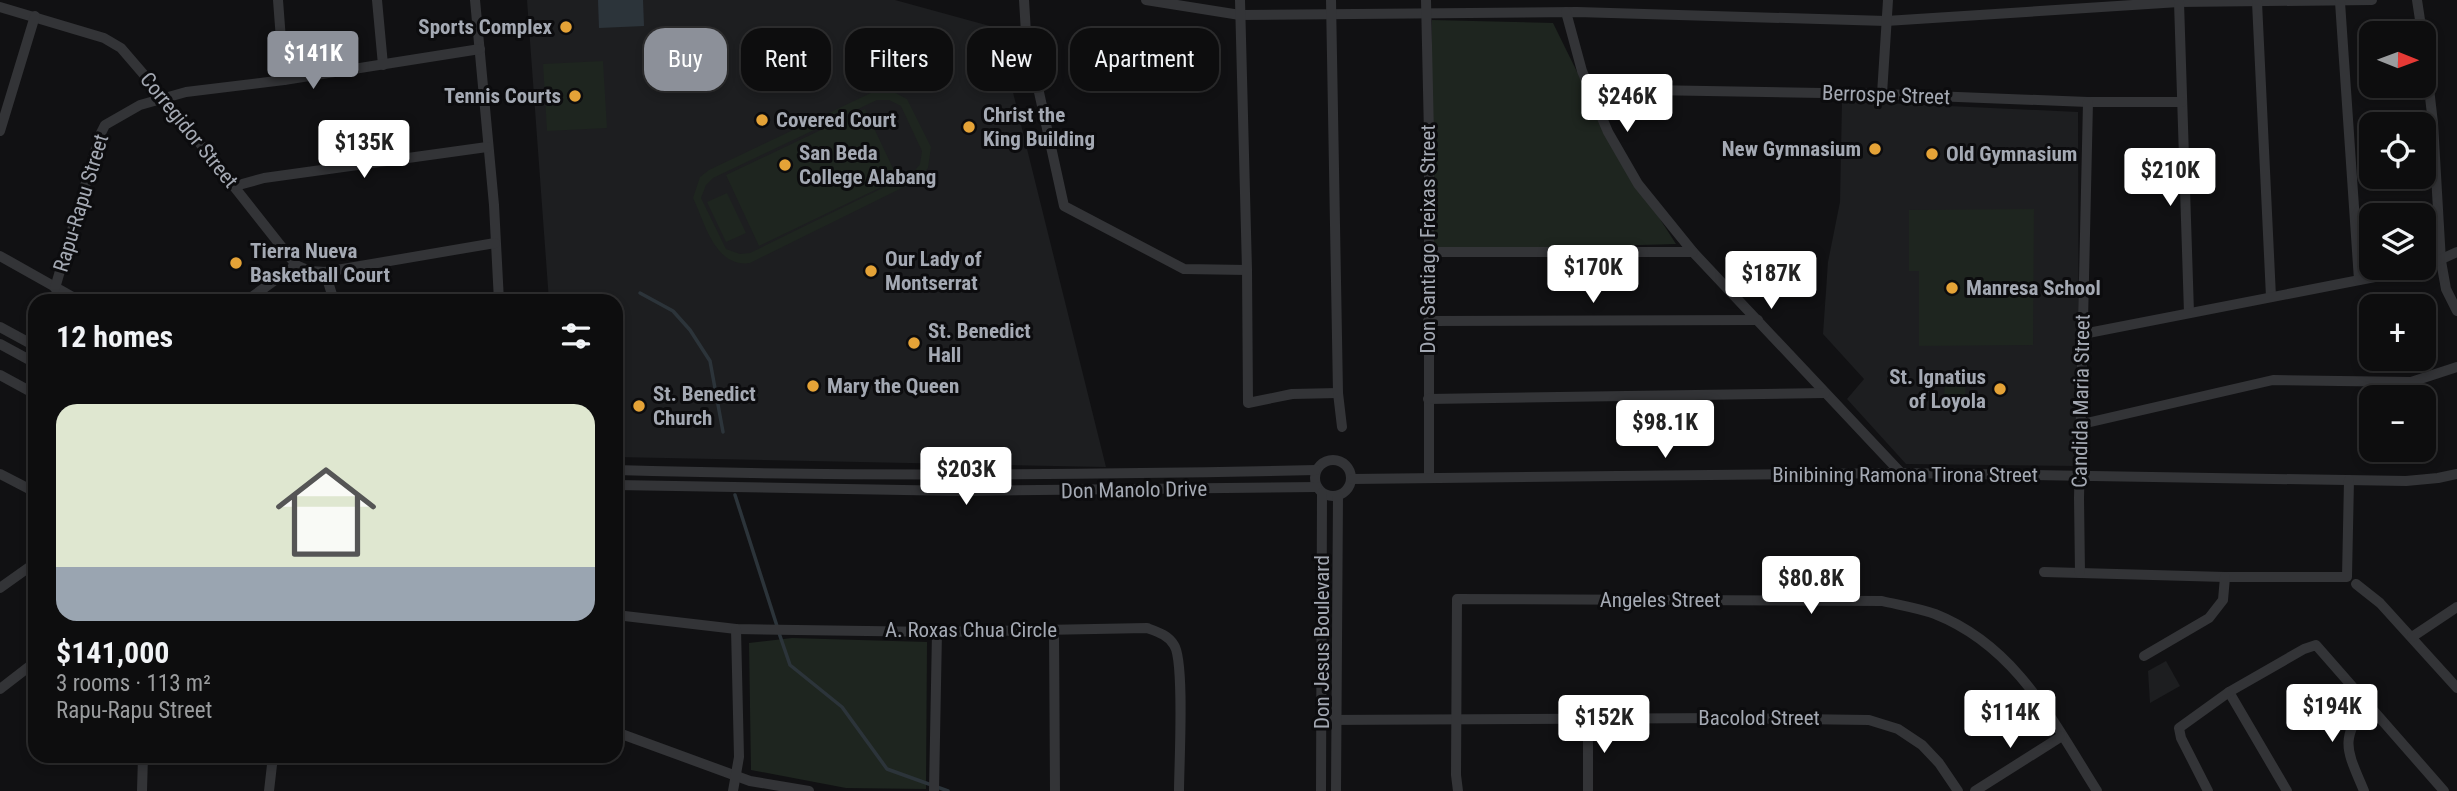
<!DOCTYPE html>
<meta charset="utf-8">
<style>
body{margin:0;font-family:"Roboto Condensed",sans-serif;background:#1b1b1c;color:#f1f3f6;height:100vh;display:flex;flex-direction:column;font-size:26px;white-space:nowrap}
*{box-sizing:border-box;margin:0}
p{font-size:23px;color:#9a9c9e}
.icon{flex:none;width:38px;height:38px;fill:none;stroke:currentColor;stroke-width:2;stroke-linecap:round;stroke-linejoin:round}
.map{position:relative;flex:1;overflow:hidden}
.panel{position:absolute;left:28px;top:294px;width:595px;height:469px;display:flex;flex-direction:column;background:#0d0d0e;border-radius:21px;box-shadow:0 4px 10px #0003,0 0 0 2px #2d2d2e}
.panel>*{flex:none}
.hud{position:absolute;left:644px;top:28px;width:665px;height:63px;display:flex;gap:14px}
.needle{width:46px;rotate:91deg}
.tools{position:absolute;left:2359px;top:21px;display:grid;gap:14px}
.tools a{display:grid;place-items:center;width:77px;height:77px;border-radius:14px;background:#0d0d0e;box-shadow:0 4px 10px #0003,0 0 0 2px #2d2d2e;font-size:35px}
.price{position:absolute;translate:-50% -60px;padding:0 16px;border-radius:7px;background:#fff;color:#222;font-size:23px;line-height:46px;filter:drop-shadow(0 2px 4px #0008)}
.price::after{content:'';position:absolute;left:50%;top:42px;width:21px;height:16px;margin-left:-10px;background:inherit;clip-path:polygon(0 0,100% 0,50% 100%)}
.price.on{background:#8c9099;color:#fff}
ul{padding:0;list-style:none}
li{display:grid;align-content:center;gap:14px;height:371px;padding:0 28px}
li+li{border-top:2px solid #2d2d2e}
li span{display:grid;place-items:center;height:217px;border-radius:21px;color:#555}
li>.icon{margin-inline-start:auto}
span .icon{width:126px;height:126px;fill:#fffc;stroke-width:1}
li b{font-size:30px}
h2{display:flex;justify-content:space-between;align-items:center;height:84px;padding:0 28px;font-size:30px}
.tag{padding:0 24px;border-radius:21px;background:#0d0d0e;box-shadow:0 4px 10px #0003,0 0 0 2px #2d2d2e;font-size:24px;line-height:63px}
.tag.on{background:#8c9099;color:#fff}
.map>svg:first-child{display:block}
</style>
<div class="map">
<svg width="2457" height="791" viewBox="0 0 2457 791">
<rect width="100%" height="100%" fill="#111113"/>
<g fill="#1d1e20">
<path d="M 527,0 L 895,0 L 997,28 L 1106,467 L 616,457 L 616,301 L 549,301 Z"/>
<path d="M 1842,101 L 2078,112 L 2079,466 L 1906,464 L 1847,399 L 1864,379 L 1823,334 L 1828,262 L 1840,202 Z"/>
<path d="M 2166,661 L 2180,686 L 2150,703 L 2148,671 Z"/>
</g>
<g fill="#1e251f" fill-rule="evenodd">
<path d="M 1432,20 L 1553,23 L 1615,149 L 1676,244 L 1431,251 Z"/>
<path d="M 603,61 L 607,128 L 547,131 L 543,64 Z"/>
<path d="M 888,89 L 907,99 L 931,147 L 928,168 L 918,180 L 750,263 C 715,268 705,223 693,198 L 700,177 L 709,170 L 875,91 ZM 877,100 L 889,100 L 901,106 L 922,151 L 920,164 L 913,173 L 750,253 L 740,254 L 726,249 L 701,198 L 706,185 L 713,178 Z"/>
<path d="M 865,109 L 898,179 L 759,246 L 726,175 Z"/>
<path d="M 727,193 L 746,233 L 726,242 L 707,202 Z"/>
<path d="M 2034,209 L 2033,345 L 1919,346 L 1919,271 L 1909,271 L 1909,210 Z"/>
<path d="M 1945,374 L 1966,375 L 1965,404 L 1944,403 Z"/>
<path d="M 792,638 L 927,642 L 926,789 L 846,788 L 751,770 L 749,643 Z"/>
</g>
<path fill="#2c343a" d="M 598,0 L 643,0 L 644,26 L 599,28 Z"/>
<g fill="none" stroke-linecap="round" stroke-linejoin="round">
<g stroke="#2c343a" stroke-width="3.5">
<path d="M 640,293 L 673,311 L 690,330 L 710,361 L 723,432"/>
<path d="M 735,495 L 777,626"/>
<path d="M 779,633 L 790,665 L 842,707 L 887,769 L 948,791"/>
</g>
<g stroke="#333437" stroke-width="10">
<path d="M 278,0 L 284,80"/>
<path d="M 377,0 L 383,65"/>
<path d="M 475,0 L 494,205 L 499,301"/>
<path d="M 1024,0 L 1026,33 L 1064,206 L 1184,269 L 1247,270"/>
<path d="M 1146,0 L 1240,15 L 1577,12 L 1886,21 L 2179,2 L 2372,0"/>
<path d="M 1240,0 L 1247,270 L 1248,403 L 1292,394 L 1338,393"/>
<path d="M 1331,0 L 1338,393 L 1342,427"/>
<path d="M 1426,0 L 1429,135 L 1429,478"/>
<path d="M 2417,0 L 2422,33"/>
<path d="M 2179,2 L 2189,313"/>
<path d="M 2257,2 L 2271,297"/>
<path d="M 2340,2 L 2359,280"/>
<path d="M 0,7 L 104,38 L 121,48 L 164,98 L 296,265 L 310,271 L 325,272 L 495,243"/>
<path d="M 1566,12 L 1582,71 L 1608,132 L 1638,184 L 1693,252 L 1901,473"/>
<path d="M 2424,45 L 2433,123 L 2441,261 L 2446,289 L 2457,311"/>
<path d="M 1589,89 L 1882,94 L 2088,102 L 2182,102"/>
<path d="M 1882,94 L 1888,0"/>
<path d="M 0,131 L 35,16"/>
<path d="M 235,186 L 264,178 L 487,147"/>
<path d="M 1429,252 L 1693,252"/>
<path d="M 0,256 L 80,301"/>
<path d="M 2424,267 L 2457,252"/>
<path d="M 325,272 L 334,301"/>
<path d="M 55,288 L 100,135 L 105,125 L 140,105 L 186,92 L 284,80 L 480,49"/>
<path d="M 246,301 L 296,265"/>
<path d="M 1428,321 L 1758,320"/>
<path d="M 0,327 L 35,346"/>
<path d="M 2083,334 L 2421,268"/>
<path d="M 0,344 L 35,363"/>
<path d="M 0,375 L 35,394"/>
<path d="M 1428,399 L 1825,393"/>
<path d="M 2082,424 L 2273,380 L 2411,382 L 2457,367"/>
<circle cx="1333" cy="478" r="18"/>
<path d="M 616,470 C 849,477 1083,475 1316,470"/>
<path d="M 0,474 L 35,492"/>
<path d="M 1352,479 L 1901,473 L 2406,481 L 2438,478 L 2457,474"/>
<path d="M 616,485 L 960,491 L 1317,487"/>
<path d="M 2044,572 L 2225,577 L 2347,577 L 2349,480"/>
<path d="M 2080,573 L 2079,498 L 2088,102"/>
<path d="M 2356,584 L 2380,603 L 2457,688"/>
<path d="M 0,588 L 35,563"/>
<path d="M 616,615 L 736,629 L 937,632 L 1147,628 C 1158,632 1168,635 1174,645 C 1185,661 1179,765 1179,791"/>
<path d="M 1054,630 L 1055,791"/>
<path d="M 2412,637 L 2457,607"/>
<path d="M 2144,656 L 2209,618 L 2223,600 L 2225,577"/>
<path d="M 0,689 L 35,662"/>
<path d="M 2229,692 L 2287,791"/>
<path d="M 1322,720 L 1727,718 L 1869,720 L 1898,729 L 1922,745 L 1939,763 L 1958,791"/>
<path d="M 616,732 L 750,781 L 809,791"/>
<path d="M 142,791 L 143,756"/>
<path d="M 269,791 L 273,756"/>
<path d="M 733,791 L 739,757 L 736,629"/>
<path d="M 934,791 L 937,632"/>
<path d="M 1321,791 L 1322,493"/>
<path d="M 1336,791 L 1338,496"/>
<path d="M 1458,791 L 1456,775 L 1457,599 L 1882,601 C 1899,605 1918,608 1935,614 C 2016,646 2053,721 2097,791"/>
<path d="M 1588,791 L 1588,719"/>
<path d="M 1975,791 L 2062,736"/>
<path d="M 2208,791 L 2181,738 L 2179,728 L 2229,692 L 2304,649 L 2316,645 L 2444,791"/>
<path d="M 2364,791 C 2346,748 2340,742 2366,701"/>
</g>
</g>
<g fill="#e5a337" stroke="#0c0c0e" stroke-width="2.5">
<circle cx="566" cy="27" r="7"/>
<circle cx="575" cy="96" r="7"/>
<circle cx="762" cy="120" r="7"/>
<circle cx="969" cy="127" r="7"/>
<circle cx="1875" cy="149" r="7"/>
<circle cx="1932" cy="154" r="7"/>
<circle cx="785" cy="165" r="7"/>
<circle cx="236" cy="263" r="7"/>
<circle cx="871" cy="271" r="7"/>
<circle cx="1952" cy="288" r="7"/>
<circle cx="914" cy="343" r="7"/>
<circle cx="813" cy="386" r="7"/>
<circle cx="2000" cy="389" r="7"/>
<circle cx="639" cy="406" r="7"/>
</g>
<g text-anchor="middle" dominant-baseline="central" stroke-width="6" stroke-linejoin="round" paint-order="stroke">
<g font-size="21" font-weight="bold" fill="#a4a9b3" stroke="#0c0c0e" text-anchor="start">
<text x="552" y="27" text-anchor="end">Sports Complex</text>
<text x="561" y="96" text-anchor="end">Tennis Courts</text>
<text x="983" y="115">Christ the<tspan x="983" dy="24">King Building</tspan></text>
<text x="776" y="120">Covered Court</text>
<text x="1861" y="149" text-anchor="end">New Gymnasium</text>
<text x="799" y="153">San Beda<tspan x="799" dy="24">College Alabang</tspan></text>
<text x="1946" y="154">Old Gymnasium</text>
<text x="250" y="251">Tierra Nueva<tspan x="250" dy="24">Basketball Court</tspan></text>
<text x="885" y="259">Our Lady of<tspan x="885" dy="24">Montserrat</tspan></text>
<text x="1966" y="288">Manresa School</text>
<text x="928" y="331">St. Benedict<tspan x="928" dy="24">Hall</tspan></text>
<text x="1986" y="377" text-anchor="end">St. Ignatius<tspan x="1986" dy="24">of Loyola</tspan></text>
<text x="827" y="386">Mary the Queen</text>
<text x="653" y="394">St. Benedict<tspan x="653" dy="24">Church</tspan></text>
</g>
<g font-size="21" fill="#a4a9b3" stroke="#0c0c0e">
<text transform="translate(1886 95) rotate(2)">Berrospe Street</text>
<text transform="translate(189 130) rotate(51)">Corregidor Street</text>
<text transform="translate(81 203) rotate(-73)">Rapu-Rapu Street</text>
<text transform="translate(1428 239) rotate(-90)">Don Santiago Freixas Street</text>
<text transform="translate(2081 401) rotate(-89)">Candida Maria Street</text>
<text x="1905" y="475">Binibining Ramona Tirona Street</text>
<text transform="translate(1134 490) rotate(-1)">Don Manolo Drive</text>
<text x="1660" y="600">Angeles Street</text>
<text x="971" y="630">A. Roxas Chua Circle</text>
<text transform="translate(1322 642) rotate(-90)">Don Jesus Boulevard</text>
<text x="1759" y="718">Bacolod Street</text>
</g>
</g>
</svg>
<div class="tools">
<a><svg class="needle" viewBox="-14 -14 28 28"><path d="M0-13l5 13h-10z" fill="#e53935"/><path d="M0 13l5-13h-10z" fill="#9a9c9e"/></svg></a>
<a><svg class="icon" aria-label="locate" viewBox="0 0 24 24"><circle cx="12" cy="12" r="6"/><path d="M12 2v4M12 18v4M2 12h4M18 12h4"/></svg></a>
<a><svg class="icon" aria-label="layers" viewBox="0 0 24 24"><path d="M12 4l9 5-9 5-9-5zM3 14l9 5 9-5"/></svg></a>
<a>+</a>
<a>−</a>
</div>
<b class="price on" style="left:313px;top:91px">$141K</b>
<b class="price" style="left:1627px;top:134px">$246K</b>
<b class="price" style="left:364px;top:180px">$135K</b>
<b class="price" style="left:2170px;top:208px">$210K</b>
<b class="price" style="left:1593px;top:305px">$170K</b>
<b class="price" style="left:1771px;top:311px">$187K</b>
<b class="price" style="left:1665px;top:460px">$98.1K</b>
<b class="price" style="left:966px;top:507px">$203K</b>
<b class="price" style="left:1811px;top:616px">$80.8K</b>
<b class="price" style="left:2332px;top:744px">$194K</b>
<b class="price" style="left:2010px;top:750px">$114K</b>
<b class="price" style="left:1604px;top:755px">$152K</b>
<div class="hud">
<a class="tag on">Buy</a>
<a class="tag">Rent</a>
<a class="tag">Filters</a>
<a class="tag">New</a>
<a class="tag">Apartment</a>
</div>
<section class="panel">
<h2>12 homes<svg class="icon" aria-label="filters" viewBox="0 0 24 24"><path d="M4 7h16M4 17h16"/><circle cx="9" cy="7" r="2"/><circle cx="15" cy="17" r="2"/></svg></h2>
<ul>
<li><span style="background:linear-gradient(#dfe7d0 75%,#9aa5b1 0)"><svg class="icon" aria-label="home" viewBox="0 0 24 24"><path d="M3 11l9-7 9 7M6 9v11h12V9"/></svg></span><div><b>$141,000</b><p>3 rooms · 113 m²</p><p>Rapu-Rapu Street</p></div></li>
</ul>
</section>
</div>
